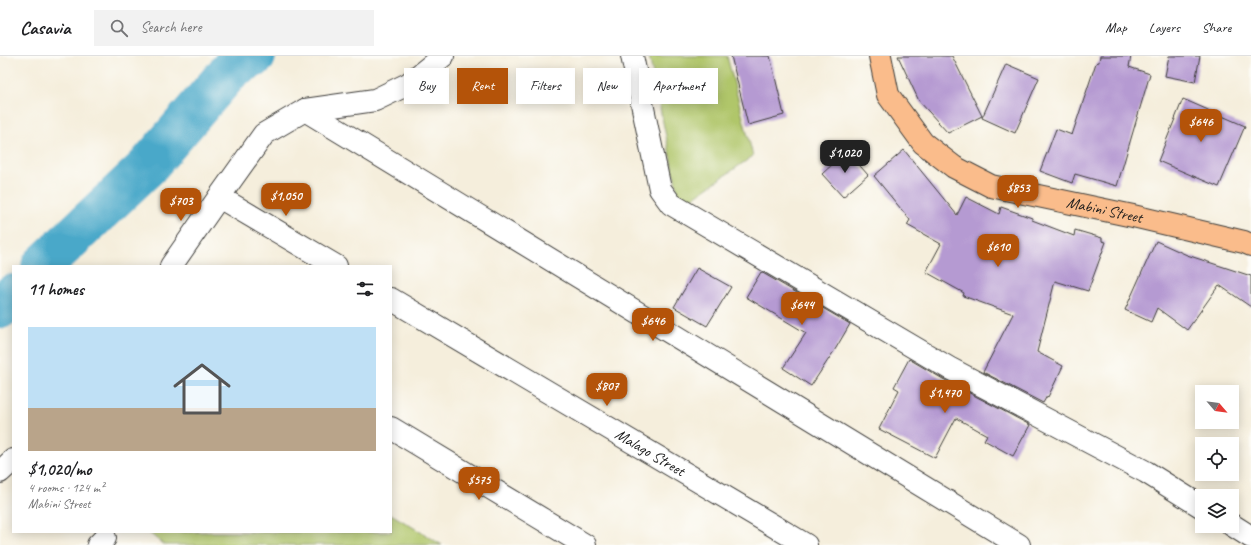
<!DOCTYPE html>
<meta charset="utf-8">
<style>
body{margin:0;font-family:Caveat,sans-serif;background:#f2f2f2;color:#202124;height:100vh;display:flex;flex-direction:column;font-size:15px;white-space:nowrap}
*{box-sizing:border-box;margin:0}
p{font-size:13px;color:#757577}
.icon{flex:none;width:22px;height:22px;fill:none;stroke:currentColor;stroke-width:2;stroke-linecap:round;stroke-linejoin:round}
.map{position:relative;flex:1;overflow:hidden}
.details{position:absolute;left:12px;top:209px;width:380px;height:268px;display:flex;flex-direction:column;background:#fff;border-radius:0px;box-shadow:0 2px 10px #0003}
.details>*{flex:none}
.banner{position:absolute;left:404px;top:12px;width:380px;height:36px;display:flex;gap:8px}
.needle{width:26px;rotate:118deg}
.controls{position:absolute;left:1195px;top:329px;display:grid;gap:8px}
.controls a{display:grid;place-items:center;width:44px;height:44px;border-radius:0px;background:#fff;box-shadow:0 2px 10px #0003;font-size:20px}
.price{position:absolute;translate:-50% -34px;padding:0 9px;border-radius:8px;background:#b45309;color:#fff;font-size:13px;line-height:26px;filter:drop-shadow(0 1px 2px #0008)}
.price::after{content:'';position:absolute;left:50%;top:24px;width:12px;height:9px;margin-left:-6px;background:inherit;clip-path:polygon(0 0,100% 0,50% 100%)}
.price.active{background:#222;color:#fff}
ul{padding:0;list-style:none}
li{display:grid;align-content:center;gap:8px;height:212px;padding:0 16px}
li+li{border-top:1px solid #e0e0e0}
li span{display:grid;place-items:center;height:124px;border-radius:0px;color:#555}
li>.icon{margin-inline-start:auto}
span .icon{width:72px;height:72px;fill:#fffc;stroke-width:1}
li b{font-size:17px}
h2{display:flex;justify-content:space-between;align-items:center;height:48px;padding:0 16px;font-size:17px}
.chip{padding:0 14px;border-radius:0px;background:#fff;box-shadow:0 2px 10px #0003;font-size:14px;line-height:36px}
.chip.active{background:#b45309;color:#fff}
header{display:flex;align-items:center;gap:24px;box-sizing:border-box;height:56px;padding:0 20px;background:#fff;border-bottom:1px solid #e0e0e0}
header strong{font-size:19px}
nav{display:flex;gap:22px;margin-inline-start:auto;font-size:14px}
.search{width:280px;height:36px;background:#f2f2f2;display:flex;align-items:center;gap:10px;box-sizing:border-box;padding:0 14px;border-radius:0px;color:#757577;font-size:15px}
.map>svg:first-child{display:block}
</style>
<header>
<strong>Casavia</strong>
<div class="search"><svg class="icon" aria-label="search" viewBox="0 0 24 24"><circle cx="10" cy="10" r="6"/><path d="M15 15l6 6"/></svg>Search here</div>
<nav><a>Map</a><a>Layers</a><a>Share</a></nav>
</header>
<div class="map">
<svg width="1251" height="489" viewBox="0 0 1251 489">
<rect width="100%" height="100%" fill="#fdfcf7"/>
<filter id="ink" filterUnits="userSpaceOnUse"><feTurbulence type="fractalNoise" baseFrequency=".025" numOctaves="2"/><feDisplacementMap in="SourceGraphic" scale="8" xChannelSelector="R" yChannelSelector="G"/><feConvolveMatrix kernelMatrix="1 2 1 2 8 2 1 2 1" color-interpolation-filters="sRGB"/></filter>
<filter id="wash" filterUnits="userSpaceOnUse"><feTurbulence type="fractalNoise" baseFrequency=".012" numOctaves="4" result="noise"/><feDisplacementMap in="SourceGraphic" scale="16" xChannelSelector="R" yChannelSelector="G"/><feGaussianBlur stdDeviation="0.9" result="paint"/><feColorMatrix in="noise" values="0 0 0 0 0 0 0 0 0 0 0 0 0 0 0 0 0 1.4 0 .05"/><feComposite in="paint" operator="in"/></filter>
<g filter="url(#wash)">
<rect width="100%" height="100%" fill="#f5eedc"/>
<g fill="#b0c66b" stroke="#667144">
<path d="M 649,0 L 727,0 L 753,100 L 688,145 L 678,137 Z"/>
<path d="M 391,458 L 442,489 L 164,489 L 148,476 L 391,476 Z"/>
</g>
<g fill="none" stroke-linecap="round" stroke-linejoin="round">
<g stroke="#4aa8c9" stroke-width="42">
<path d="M 42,210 L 146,112 L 233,11 L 255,0"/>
<path d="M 0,252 L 13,239"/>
</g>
</g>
<g id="blocks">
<g fill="#b59ad2">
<path d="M 731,0 L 770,0 L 784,59 L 748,69 Z"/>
<path d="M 898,0 L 952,0 L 982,60 L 948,77 L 919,45 Z"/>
<path d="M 1100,0 L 1131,0 L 1129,11 L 1150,18 L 1117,130 L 1075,118 L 1072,127 L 1040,115 L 1056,73 L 1072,79 L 1096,7 L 1099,6 Z"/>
<path d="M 1169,0 L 1200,0 L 1195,26 L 1165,20 Z"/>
<path d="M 1006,8 L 1039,22 L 1015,77 L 982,62 Z"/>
<path d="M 1183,43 L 1245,70 L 1219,131 L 1158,105 Z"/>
<path d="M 904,94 L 957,159 L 966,141 L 999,158 L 1001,151 L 1032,162 L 1032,164 L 1074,180 L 1075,174 L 1102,182 L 1102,185 L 1106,186 L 1088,235 L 1055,225 L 1037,296 L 1063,310 L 1048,341 L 1047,340 L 1043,347 L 983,316 L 1013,258 L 963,240 L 964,237 L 926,216 L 941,188 L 907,169 L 910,164 L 874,120 Z"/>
<path d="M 847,95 L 868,119 L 843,141 L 822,118 Z"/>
<path d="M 1156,185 L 1187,199 L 1251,220 L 1251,251 L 1219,229 L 1187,274 L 1157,252 L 1151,266 L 1125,254 Z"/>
<path d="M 697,212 L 731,231 L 707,270 L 674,251 Z"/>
<path d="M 761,216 L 850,268 L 836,292 L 811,330 L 783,312 L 806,277 L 746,241 Z"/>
<path d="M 909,303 L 943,323 L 1030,369 L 1013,400 L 984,384 L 987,379 L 956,362 L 935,402 L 879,373 L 899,334 L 894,331 Z"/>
</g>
</g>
</g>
<g filter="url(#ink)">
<use href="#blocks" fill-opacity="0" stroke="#3d3c39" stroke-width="1"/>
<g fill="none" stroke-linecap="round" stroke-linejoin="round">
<defs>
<g id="minor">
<path d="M 632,0 L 660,133 L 671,148 L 949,312 L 1146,416 L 1202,451"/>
<path d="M 305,54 L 1019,489"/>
<path d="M 219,141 L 336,210"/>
<path d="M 171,210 L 219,141 L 264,78 L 305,54 L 375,44 L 408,28 L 443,0"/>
<path id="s1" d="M 391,243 L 806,489"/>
<path d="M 391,372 L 585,489"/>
<path d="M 0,416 L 13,404"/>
<path d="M 1232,469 L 1251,481"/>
<path d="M 98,489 L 105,482"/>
</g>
<g id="major">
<path id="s2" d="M 880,0 L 888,39 L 923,87 L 954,111 L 991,130 L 1133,160 L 1244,186 L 1251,189"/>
</g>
</defs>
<use href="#minor" stroke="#3d3c39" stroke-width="24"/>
<use href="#major" stroke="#3d3c39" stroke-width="24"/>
<use href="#minor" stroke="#fff" stroke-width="22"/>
<use href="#major" stroke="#fabc8b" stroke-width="22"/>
</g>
</g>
<g text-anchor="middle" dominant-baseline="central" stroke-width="4" stroke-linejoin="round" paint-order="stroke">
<g font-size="16" fill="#1c1c1c" stroke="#fdfcf7">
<text stroke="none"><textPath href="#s2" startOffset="296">Mabini Street</textPath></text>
<text stroke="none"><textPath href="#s1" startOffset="301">Malago Street</textPath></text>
</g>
</g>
</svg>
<div class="controls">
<a><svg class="needle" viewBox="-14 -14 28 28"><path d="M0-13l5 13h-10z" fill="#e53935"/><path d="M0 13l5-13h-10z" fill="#757577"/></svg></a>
<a><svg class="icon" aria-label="locate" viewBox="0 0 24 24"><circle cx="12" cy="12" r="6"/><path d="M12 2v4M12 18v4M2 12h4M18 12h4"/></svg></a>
<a><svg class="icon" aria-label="layers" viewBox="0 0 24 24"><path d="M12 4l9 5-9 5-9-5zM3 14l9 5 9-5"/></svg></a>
</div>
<b class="price" style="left:1201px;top:87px">$646</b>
<b class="price active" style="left:845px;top:118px">$1,020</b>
<b class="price" style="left:1018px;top:153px">$853</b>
<b class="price" style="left:286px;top:161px">$1,050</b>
<b class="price" style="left:181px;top:166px">$703</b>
<b class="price" style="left:998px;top:212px">$610</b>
<b class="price" style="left:802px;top:270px">$644</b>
<b class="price" style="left:653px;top:286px">$646</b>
<b class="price" style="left:607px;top:351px">$807</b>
<b class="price" style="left:945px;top:358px">$1,470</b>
<b class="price" style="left:479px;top:445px">$575</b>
<div class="banner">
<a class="chip">Buy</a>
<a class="chip active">Rent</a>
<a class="chip">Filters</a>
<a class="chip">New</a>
<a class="chip">Apartment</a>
</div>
<section class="details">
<h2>11 homes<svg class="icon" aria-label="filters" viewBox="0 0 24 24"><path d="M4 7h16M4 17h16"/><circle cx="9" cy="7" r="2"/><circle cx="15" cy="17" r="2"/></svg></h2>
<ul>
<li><span style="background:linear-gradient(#bfe0f5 65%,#b9a48a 0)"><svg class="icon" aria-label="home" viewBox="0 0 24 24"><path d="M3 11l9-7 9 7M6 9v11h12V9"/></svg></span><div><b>$1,020/mo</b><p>4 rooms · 124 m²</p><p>Mabini Street</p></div></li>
</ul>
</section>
</div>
